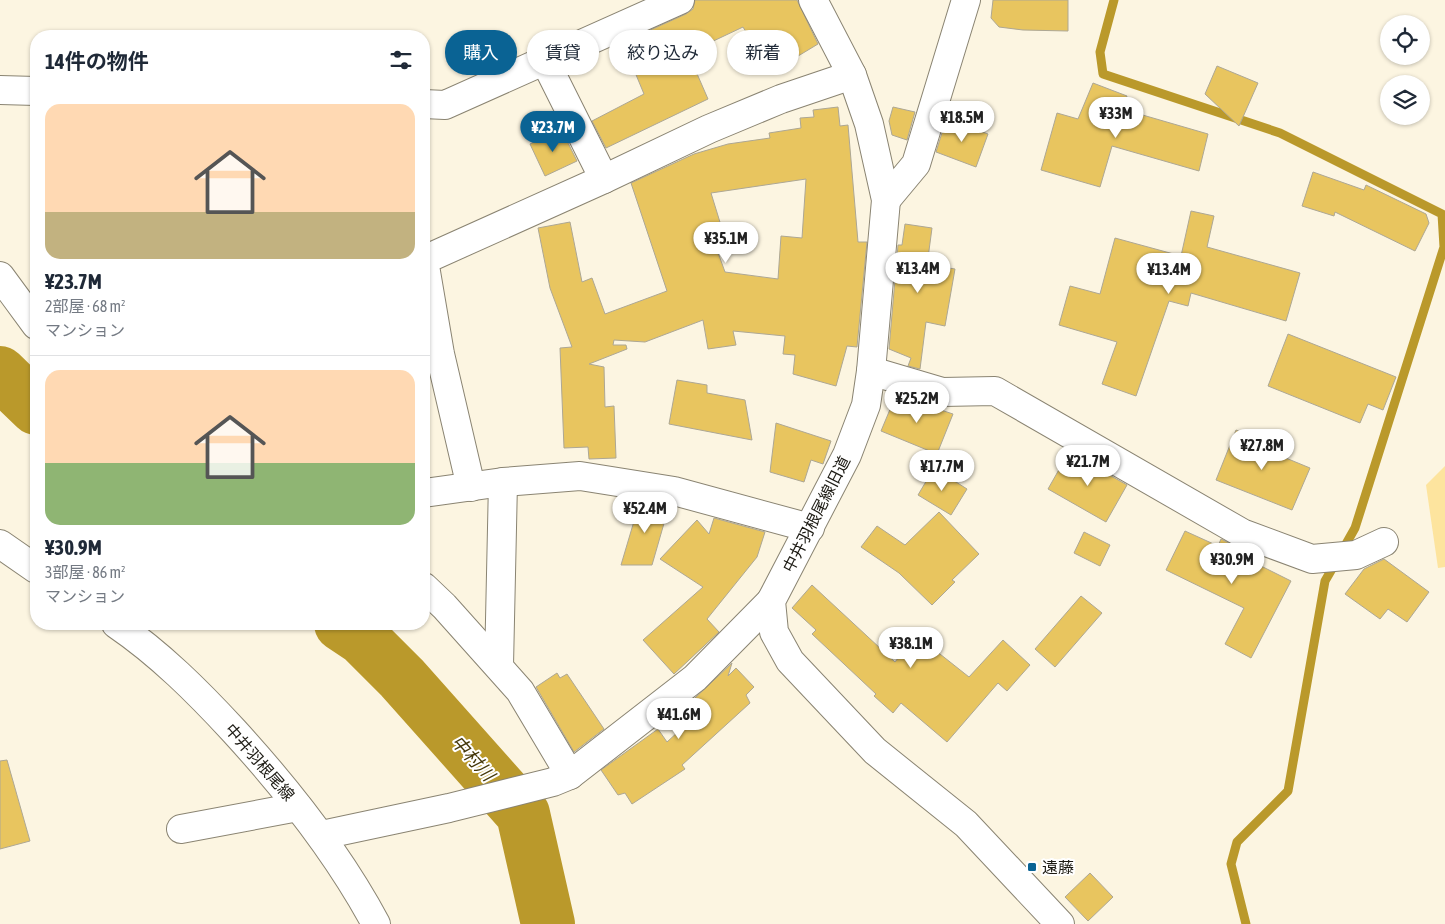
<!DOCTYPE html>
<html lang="ja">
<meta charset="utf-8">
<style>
body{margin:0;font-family:"Asap Condensed","Noto Sans JP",sans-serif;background:#f6f6f7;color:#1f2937;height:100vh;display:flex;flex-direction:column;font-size:19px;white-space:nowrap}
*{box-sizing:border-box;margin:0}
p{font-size:16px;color:#747a83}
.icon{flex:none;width:28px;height:28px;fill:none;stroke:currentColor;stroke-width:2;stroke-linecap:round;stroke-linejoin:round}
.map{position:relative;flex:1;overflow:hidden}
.side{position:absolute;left:30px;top:30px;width:400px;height:600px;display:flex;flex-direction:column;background:#fff;border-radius:20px;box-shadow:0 1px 4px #0004}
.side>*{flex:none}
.guide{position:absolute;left:445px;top:30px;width:475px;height:45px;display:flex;gap:10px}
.controls{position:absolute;left:1380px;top:15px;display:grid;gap:10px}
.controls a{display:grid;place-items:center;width:50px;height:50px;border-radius:50%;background:#fff;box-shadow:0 1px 4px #0004;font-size:25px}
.price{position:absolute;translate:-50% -42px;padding:0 11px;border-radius:18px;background:#fff;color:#222;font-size:16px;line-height:32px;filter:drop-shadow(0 1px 2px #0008)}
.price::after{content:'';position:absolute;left:50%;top:30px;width:15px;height:11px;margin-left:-8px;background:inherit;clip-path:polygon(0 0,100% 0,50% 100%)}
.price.selected{background:#0a6394;color:#fff}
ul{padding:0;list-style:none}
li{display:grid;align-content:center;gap:10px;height:265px;padding:0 15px}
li+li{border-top:1px solid #e0e1e3}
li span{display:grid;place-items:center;height:155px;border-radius:15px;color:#555}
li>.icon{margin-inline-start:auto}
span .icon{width:90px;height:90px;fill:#fffc;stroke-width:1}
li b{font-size:21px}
h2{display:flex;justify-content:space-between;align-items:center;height:60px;padding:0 15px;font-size:21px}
.pill{padding:0 18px;border-radius:22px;background:#fff;box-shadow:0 1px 4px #0004;font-size:18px;line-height:45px}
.pill.selected{background:#0a6394;color:#fff}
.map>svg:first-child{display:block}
</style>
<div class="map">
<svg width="1445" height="924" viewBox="0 0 1445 924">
<rect width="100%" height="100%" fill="#fcf5e1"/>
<path fill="#fde49e" d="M 1445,466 L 1445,567 L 1438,568 L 1426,485 Z"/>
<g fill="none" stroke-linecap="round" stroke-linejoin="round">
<g stroke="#ba992b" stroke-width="9">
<path d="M 1114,0 L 1100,52 L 1103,74 L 1280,133 L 1442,214 L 1444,247 L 1355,528 L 1342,551"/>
<path d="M 1246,924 L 1231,864 L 1237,842 L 1288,791 L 1325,581 L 1336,562"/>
</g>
<g stroke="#ba992b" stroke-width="54">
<path d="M 0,373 L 36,408"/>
<path d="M 341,624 L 362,638 L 402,678 L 523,814 L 548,924"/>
</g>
</g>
<g fill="#e8c55f" stroke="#ada794" fill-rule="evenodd">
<path d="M 695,0 L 797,0 L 818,44 L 770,73 L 743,27 L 688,53 L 708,99 L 606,148 L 592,121 L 644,94 L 627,53 L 633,51 L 628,40 L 686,14 L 693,9 Z"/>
<path d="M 993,0 L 1068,0 L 1068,31 L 1023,30 L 999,27 L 991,18 Z"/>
<path d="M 1217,66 L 1258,83 L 1239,126 L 1205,94 Z"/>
<path d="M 1093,83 L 1127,96 L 1122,109 L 1208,134 L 1199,171 L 1112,146 L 1100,187 L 1041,170 L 1057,113 L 1078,119 Z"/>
<path d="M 838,107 L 840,126 L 848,125 L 858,242 L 867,242 L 857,347 L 847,346 L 836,386 L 793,374 L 795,355 L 783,354 L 785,336 L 733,331 L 736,345 L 708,349 L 703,320 L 645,342 L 614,340 L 613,345 L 626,345 L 627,349 L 589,364 L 604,367 L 605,407 L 614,406 L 616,458 L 589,459 L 588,447 L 564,448 L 560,348 L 572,347 L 550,288 L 538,228 L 570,222 L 582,282 L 592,278 L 605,314 L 667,291 L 631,183 L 694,154 L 728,144 L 770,138 L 769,133 L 801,128 L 800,118 L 814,117 L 813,110 ZM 806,179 L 802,238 L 781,236 L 778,279 L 725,272 L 712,236 L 723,232 L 711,193 Z"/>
<path d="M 893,107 L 915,112 L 907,140 L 892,135 L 889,121 Z"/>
<path d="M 948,119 L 988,134 L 976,167 L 936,152 L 946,120 Z"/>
<path d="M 561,129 L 577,161 L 545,176 L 530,144 Z"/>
<path d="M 1313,172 L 1364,190 L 1366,185 L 1426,214 L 1429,223 L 1415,251 L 1335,212 L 1334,216 L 1302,206 Z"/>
<path d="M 1191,211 L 1214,216 L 1207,247 L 1300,273 L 1286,321 L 1191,293 L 1188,306 L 1169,301 L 1136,396 L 1102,384 L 1117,342 L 1059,325 L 1070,286 L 1100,294 L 1115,238 L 1181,256 Z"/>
<path d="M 905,224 L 932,228 L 928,258 L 941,260 L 943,267 L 955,269 L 945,326 L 926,322 L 920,369 L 908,366 L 911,358 L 889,349 L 898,245 L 902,245 Z"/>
<path d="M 1288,334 L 1396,377 L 1383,410 L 1368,404 L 1360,423 L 1268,386 Z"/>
<path d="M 677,380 L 707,385 L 707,393 L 745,400 L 752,440 L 669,424 Z"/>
<path d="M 896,395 L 953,414 L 937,454 L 881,431 Z"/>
<path d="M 776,423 L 831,441 L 823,464 L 811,460 L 804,482 L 770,472 Z"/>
<path d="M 1236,430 L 1267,442 L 1264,449 L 1310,468 L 1292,510 L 1216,480 Z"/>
<path d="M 1069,452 L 1127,485 L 1106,522 L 1048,489 Z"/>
<path d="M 934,468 L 967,489 L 951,515 L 918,495 Z"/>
<path d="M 640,501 L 669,506 L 652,565 L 621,565 Z"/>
<path d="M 939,512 L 979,554 L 952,580 L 955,582 L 932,605 L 899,573 L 861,547 L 877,526 L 905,545 Z"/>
<path d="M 714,518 L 765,532 L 757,557 L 707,619 L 719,632 L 674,674 L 643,640 L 703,587 L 660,559 L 697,520 L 709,534 Z"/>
<path d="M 1185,531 L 1218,546 L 1221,539 L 1241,549 L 1239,555 L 1291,581 L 1251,658 L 1225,644 L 1244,608 L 1166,570 Z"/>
<path d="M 1084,532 L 1110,545 L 1100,566 L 1074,553 Z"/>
<path d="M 1384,559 L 1429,592 L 1407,622 L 1388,609 L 1380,619 L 1345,594 L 1364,569 Z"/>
<path d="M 812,585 L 895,662 L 916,635 L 969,677 L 1003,640 L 1030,665 L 1007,691 L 998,683 L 947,742 L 901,703 L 893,713 L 874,696 L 876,694 L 812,634 L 816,630 L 792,608 Z"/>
<path d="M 1081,596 L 1102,613 L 1055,667 L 1035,649 Z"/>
<path d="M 732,663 L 728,676 L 736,668 L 754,687 L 746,695 L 750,703 L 682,765 L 685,769 L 632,804 L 625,793 L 618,795 L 601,770 L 658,729 L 667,742 L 704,708 L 695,698 Z"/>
<path d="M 557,673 L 560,678 L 567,674 L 604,729 L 574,752 L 536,687 Z"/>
<path d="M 7,760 L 30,841 L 0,849 L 0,761 Z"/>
<path d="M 1090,873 L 1113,897 L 1088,921 L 1065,897 Z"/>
</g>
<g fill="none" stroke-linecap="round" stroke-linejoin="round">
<defs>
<g id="minor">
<path d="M 813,0 L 852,75 L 869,124 L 886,200 L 871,371 L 866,405 L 847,455 L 771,601 L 774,632 L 790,661 L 875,751 L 966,824 L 1060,924"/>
<path d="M 545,61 L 604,179"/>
<path d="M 0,90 L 36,91"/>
<path d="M 424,104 L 445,105 L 680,0"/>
<path d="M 886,200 L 916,164 L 966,0"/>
<path d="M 0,276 L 36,325"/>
<path d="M 871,371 L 942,392 L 995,391 L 1242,533 L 1312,559 L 1356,555 L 1384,542"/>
<path d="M 471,487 L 440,354 L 424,260 L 604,179 L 709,129 L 781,99 L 852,75"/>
<path d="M 424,493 L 503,482 L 580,476 L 674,491 L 810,528"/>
<path d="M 424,587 L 444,606 L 520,691 L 570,775"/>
<path d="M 499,666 L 503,482"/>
<path d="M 181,829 L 298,807"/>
<path d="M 322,835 L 449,808 L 553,782 L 570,775 L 695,678 L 771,601"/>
</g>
<g id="major">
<path d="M 0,544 L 36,569"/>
<path d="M 116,624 C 160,654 198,692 234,731 C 288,790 338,853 376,924"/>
</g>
</defs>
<use href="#minor" stroke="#8a8472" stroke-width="30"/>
<use href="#major" stroke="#8a8472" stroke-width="30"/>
<use href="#minor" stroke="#fff" stroke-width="28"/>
<use href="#major" stroke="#fff" stroke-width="28"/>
</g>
<rect fill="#0a6394" stroke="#fff" stroke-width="2" x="1027" y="862" width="10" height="10" rx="2.5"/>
<g text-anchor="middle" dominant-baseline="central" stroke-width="4" stroke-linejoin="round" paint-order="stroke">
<g font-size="16" fill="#1c1a13" stroke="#fff">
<text transform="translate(816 514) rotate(-63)">中井羽根尾線旧道</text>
<text transform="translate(260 762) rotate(49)">中井羽根尾線</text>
</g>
<g font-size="16" fill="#1c1a13" stroke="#fff" text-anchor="start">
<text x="1042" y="867">遠藤</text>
</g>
<g font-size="18" font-style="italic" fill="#443709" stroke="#fff">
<text transform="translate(473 758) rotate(48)">中村川</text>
</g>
</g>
</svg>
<div class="controls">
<a><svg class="icon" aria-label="locate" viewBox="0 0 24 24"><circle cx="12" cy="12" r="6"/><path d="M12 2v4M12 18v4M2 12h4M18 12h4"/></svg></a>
<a><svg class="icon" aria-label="layers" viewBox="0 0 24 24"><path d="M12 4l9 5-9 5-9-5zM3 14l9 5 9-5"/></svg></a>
</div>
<b class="price" style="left:1116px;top:139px">¥33M</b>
<b class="price" style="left:962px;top:143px">¥18.5M</b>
<b class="price selected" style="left:553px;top:153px">¥23.7M</b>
<b class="price" style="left:726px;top:264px">¥35.1M</b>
<b class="price" style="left:918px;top:294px">¥13.4M</b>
<b class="price" style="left:1169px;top:295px">¥13.4M</b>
<b class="price" style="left:917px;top:424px">¥25.2M</b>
<b class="price" style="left:1262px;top:471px">¥27.8M</b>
<b class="price" style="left:1088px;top:487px">¥21.7M</b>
<b class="price" style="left:942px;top:492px">¥17.7M</b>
<b class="price" style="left:645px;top:534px">¥52.4M</b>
<b class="price" style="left:1232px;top:585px">¥30.9M</b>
<b class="price" style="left:911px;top:669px">¥38.1M</b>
<b class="price" style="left:679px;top:740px">¥41.6M</b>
<div class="guide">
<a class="pill selected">購入</a>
<a class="pill">賃貸</a>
<a class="pill">絞り込み</a>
<a class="pill">新着</a>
</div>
<section class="side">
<h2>14件の物件<svg class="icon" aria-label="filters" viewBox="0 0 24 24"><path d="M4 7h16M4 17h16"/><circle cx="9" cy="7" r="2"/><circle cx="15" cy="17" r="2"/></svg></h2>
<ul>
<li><span style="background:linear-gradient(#ffd9b3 70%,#c2b280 0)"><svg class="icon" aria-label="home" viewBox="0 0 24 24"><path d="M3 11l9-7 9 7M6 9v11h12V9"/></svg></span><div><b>¥23.7M</b><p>2部屋 · 68 m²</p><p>マンション</p></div></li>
<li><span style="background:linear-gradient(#ffd9b3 60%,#8fb573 0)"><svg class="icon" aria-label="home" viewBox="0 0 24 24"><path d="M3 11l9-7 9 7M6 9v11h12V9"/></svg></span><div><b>¥30.9M</b><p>3部屋 · 86 m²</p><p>マンション</p></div></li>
</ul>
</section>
</div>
